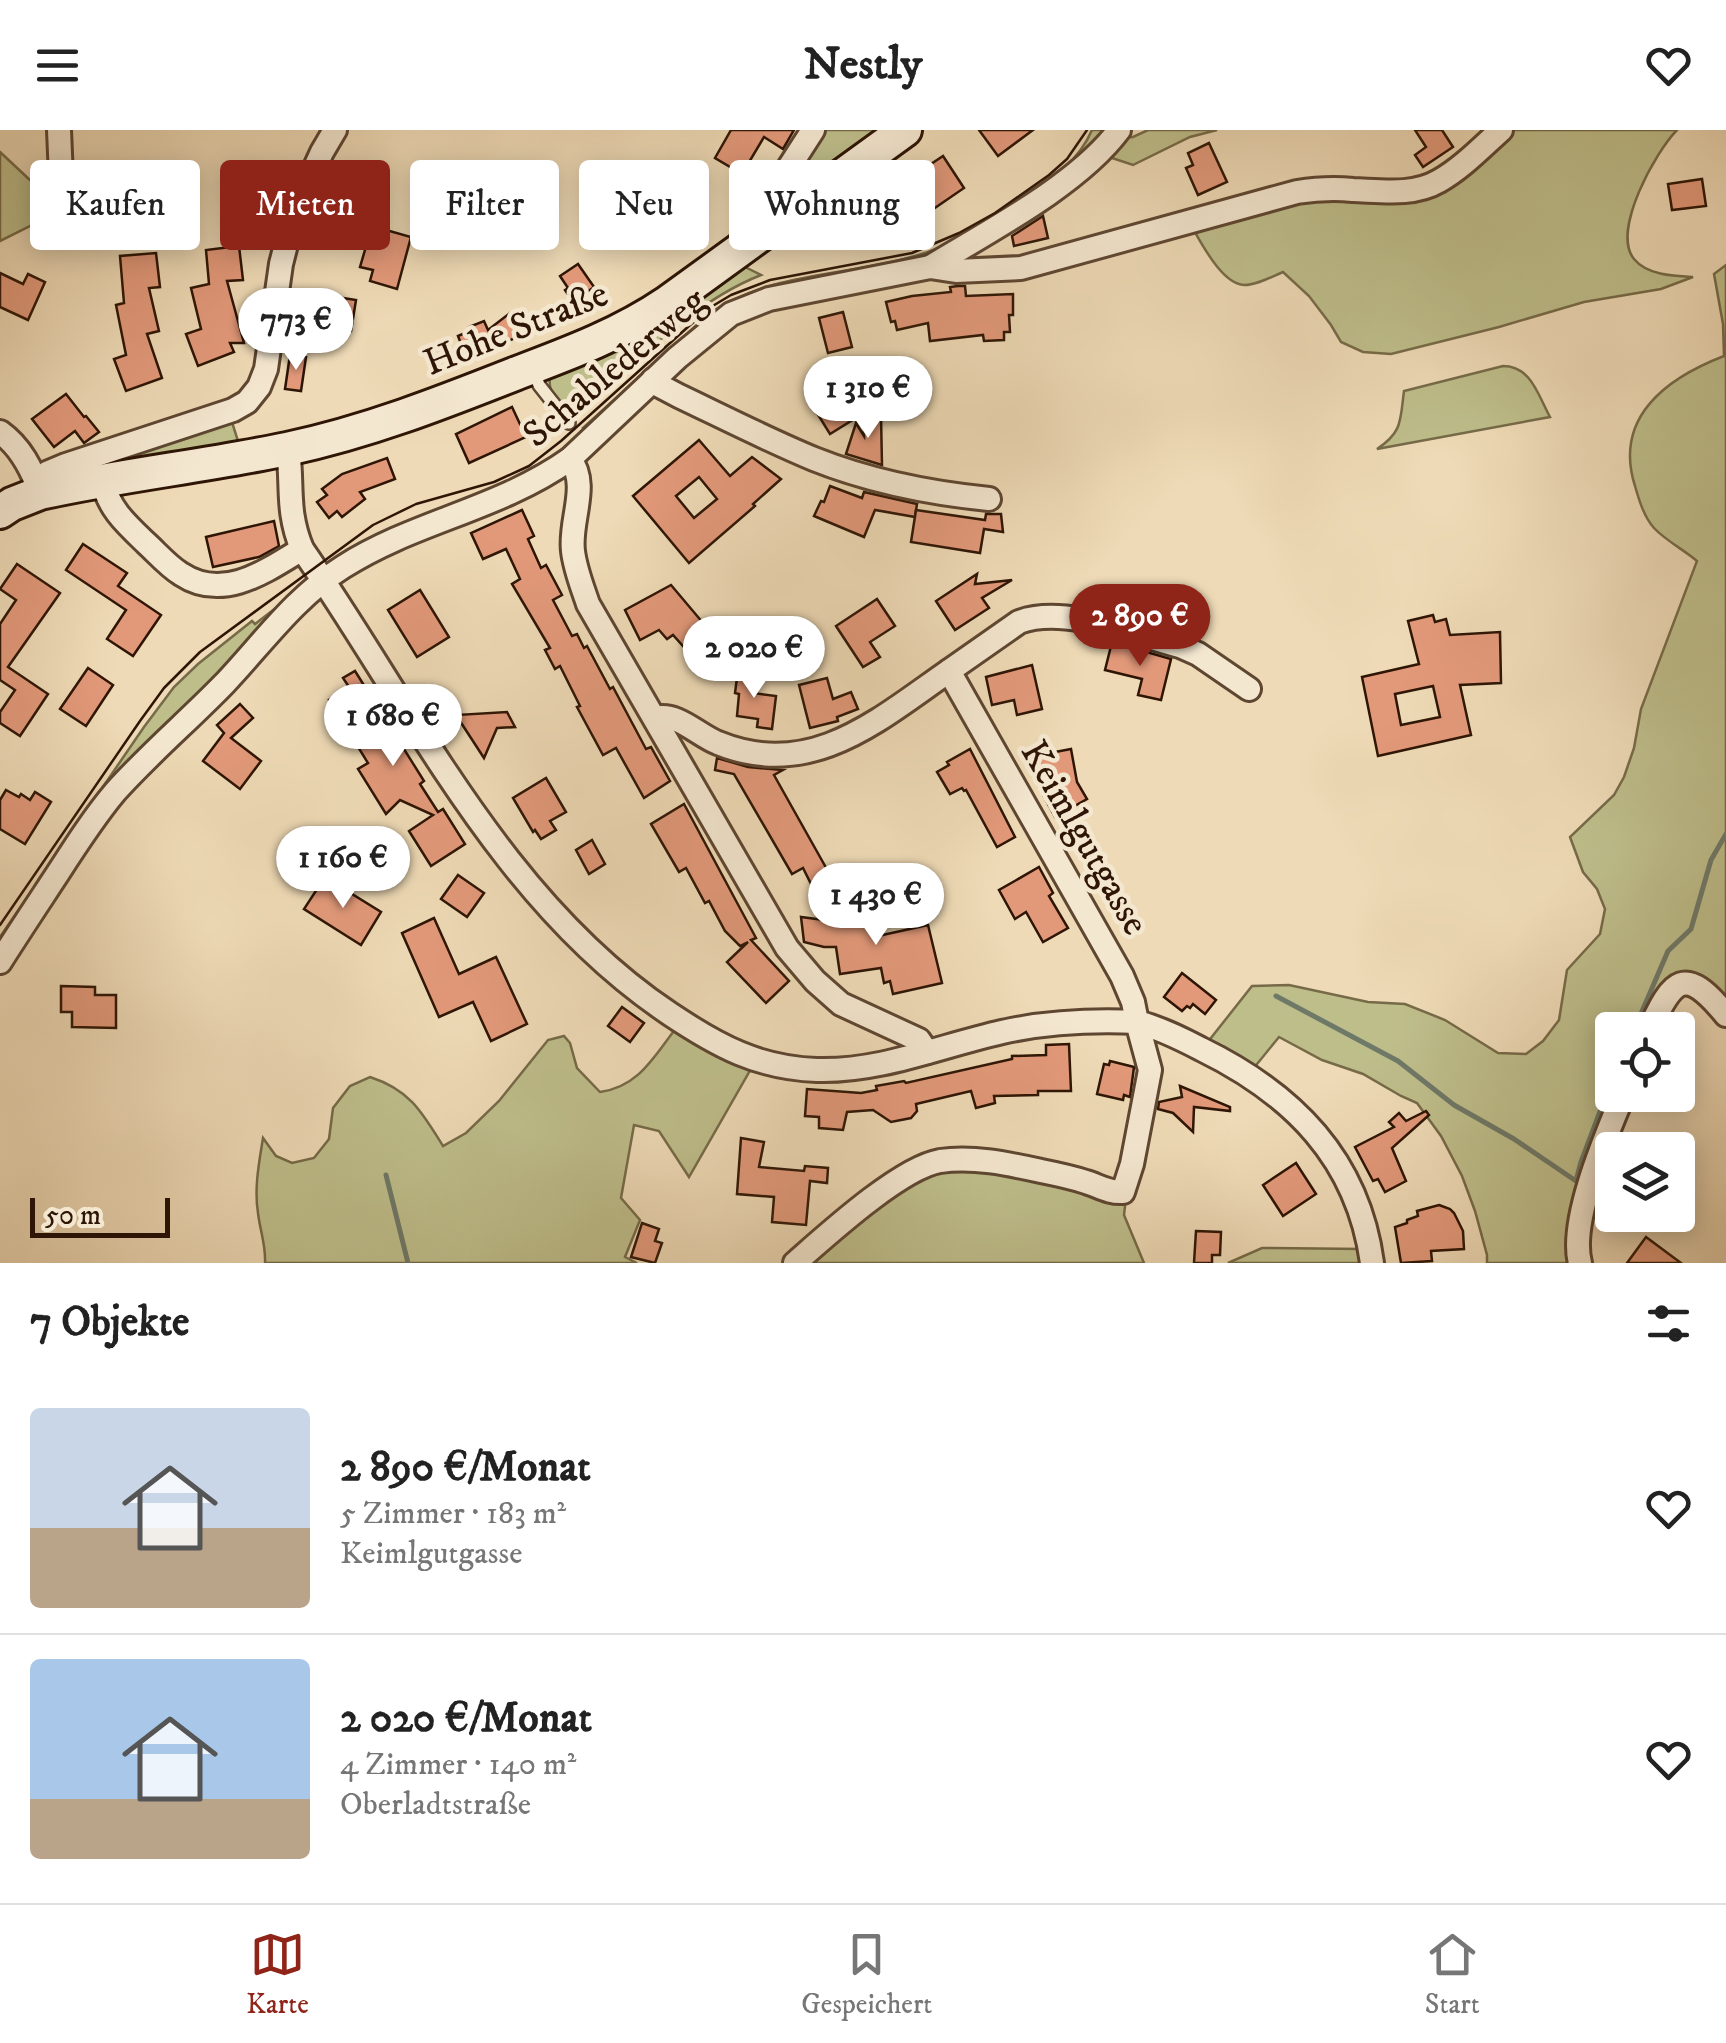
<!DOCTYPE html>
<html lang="de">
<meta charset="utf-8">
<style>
body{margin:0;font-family:"IM FELL DW Pica",serif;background:#f2f2f2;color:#222;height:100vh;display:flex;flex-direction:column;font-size:38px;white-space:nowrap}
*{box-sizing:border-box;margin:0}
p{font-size:32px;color:#767676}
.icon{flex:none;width:55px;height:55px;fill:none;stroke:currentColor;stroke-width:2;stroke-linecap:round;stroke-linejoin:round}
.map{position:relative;height:1133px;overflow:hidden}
.side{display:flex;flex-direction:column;background:#fff;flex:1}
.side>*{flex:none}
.top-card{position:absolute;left:30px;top:30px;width:1000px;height:90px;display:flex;gap:20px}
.fabs{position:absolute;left:1595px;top:882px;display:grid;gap:20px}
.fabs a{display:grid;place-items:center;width:100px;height:100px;border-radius:10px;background:#fff;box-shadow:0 5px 25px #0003;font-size:50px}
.scale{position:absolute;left:30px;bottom:25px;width:140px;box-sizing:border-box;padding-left:10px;border:5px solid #2e1505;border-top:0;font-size:28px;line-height:35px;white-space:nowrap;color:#2e1505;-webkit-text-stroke:8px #f4e7d0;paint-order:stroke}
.price{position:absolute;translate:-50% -85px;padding:0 22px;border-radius:35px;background:#fff;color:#222;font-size:32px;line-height:65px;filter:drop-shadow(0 2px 5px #0008)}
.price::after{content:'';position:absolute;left:50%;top:60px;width:30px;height:22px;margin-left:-15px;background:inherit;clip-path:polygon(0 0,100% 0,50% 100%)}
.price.on{background:#8f2418;color:#fff}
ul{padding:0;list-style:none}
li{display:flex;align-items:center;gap:30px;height:250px;padding:0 30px}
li+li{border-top:2px solid #e0e0e0}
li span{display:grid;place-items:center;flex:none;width:280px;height:200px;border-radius:10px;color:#555}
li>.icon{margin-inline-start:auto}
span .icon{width:120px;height:120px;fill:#fffc;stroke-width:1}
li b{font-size:42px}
h2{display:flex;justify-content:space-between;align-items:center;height:120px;padding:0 30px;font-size:42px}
.pill{padding:0 35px;border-radius:10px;background:#fff;box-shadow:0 5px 25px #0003;font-size:35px;line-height:90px}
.pill.on{background:#8f2418;color:#fff}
header{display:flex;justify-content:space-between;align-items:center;height:130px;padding:0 30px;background:#fff;font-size:45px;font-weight:700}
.dock{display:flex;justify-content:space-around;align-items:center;height:140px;border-top:2px solid #e0e0e0;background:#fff;font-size:28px;color:#767676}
.dock a{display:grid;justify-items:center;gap:5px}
.dock .on{color:#8f2418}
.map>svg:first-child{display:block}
</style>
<header><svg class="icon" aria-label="menu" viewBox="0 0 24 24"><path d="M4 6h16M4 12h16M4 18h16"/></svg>Nestly<svg class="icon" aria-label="heart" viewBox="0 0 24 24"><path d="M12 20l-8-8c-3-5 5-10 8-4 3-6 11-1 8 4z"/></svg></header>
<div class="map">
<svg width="1726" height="1133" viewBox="0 0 1726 1133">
<rect width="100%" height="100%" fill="#eedab6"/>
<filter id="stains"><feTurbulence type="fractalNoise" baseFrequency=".002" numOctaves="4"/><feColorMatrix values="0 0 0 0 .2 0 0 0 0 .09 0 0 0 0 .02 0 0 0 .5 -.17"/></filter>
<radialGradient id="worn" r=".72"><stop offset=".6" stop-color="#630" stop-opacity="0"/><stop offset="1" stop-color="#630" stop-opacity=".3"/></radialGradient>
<g fill="#bebe8b" stroke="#766a48" stroke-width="2.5">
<path d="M 820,0 L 887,0 L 782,77 L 776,68 Z"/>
<path d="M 1092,0 L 1112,0 C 1057,56 978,116 901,134 C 869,141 836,147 803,154 C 786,157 767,160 751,166 C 723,179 700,200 677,220 C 648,245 620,270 592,297 L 584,297 L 710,183 C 774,141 844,147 915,126 C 958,114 992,89 1029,64 C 1055,47 1079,30 1092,0 Z"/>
<path d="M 1148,0 L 1217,0 L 1190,7 L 1133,35 L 1109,27 L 1121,8 L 1133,7 Z"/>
<path d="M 1514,0 L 1677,0 C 1656,21 1611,101 1634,129 C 1647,145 1673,146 1693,147 L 1661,159 L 1584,172 L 1499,197 L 1391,224 L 1363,222 L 1341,212 L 1331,195 L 1309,166 L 1283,142 C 1271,147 1257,155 1244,155 C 1222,154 1202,114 1192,97 L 1296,68 L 1385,67 L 1490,22 Z"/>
<path d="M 0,22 L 62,80 L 0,111 Z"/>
<path d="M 1726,135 L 1726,875 L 1690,846 L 1643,900 L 1612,900 L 1612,965 L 1572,1133 L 1487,1133 L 1487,1125 L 1475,1081 L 1462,1046 L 1441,1006 L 1417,973 L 1401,966 L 1363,944 L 1322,930 L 1279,907 L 1253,939 L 1207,913 L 1252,856 L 1289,855 L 1368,872 L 1405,874 L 1445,890 L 1498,923 L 1526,924 L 1543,911 L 1559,890 L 1567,840 L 1600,804 L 1605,779 L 1597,759 L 1583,742 L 1570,707 L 1614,665 L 1624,647 L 1634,618 L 1641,579 L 1697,431 C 1684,420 1665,410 1654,398 C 1644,387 1639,370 1635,356 C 1613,287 1667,248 1724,226 L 1723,194 L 1714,144 Z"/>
<path d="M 745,137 L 761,145 C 688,174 632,237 574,289 C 563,278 547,264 550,248 L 646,207 Z"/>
<path d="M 1503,236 C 1531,236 1538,265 1550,287 L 1377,319 C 1403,302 1400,290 1404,261 Z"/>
<path d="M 231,289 L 238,311 L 73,341 Z"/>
<path d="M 307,454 L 169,599 L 0,823 L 0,807 L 144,597 L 174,557 L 198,534 L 252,491 L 255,494 Z"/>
<path d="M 677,897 L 752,937 L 689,1047 L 659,1001 L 634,995 L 621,1068 L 640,1090 L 625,1127 L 637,1133 L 265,1133 C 266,1115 260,1101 258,1083 C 254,1058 259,1033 263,1008 L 276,1026 L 292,1033 L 314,1028 L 329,1009 L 333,978 L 350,956 L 370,947 C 410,960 422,982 443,1016 L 466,1003 L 499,971 L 548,910 L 564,906 L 570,913 L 577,938 L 600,962 C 639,957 654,926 677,897 Z"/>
<path d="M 962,1032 L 1126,1068 L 1124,1085 L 1144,1133 L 803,1133 L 920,1043 Z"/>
<path d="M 1262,1118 L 1363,1119 L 1365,1133 L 1228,1133 Z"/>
</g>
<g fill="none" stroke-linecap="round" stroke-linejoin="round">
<g stroke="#6f7968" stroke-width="5">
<path d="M 1276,866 L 1398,931 L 1454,975 L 1514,1009 L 1576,1051 L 1581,1032 L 1612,950"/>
<path d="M 1634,900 L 1668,821 L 1691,799 L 1711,730 L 1726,704"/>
<path d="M 386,1045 L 408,1133"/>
</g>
</g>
<g fill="#e2997a" stroke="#2e1505" stroke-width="2.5" fill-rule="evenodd">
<path d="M 731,0 L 794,0 L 783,19 L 764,7 L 742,44 L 715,28 Z"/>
<path d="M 979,0 L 1033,0 L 998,26 Z"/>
<path d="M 1415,0 L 1442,0 L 1453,17 L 1423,37 L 1415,25 L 1426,17 Z"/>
<path d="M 1209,13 L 1227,52 L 1198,65 L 1186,38 L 1193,35 L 1188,23 Z"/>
<path d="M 943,26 L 964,58 L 929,82 L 925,76 L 909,87 L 892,60 Z"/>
<path d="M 141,35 L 142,80 L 109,81 L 107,37 Z"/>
<path d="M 500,39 L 512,50 L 457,114 L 441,100 L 453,87 L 437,72 L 457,50 L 475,66 Z"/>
<path d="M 1702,49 L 1706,76 L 1672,80 L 1668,54 Z"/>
<path d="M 1043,86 L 1048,108 L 1014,116 L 1012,106 Z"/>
<path d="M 372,96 L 411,107 L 397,159 L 370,151 L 373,140 L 360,137 Z"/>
<path d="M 239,116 L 243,150 L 227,151 L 244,213 L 230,213 L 234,222 L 198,236 L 186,204 L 201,199 L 191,158 L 209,154 L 206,120 Z"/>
<path d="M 156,123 L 160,157 L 149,158 L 159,201 L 147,204 L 162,248 L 126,261 L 114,229 L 126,225 L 116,175 L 124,173 L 120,126 Z"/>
<path d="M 578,134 L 594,157 L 573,172 L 565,160 L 568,158 L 560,146 Z"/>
<path d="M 0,143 L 23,154 L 28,144 L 45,152 L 28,190 L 0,177 Z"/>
<path d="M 958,156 L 965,156 L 966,166 L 1013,164 L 1013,185 L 1009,185 L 1010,202 L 1004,202 L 1004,210 L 984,211 L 983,205 L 930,211 L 928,193 L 897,200 L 895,191 L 891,192 L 886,172 L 912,166 L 951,162 L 950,157 Z"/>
<path d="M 324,165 L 356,170 L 351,201 L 319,196 Z"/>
<path d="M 843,182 L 852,217 L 828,223 L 819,188 Z"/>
<path d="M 510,183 L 526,204 L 466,227 L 458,206 L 470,201 L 469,197 L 484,191 L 488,200 Z"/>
<path d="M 290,225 L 306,227 L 301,261 L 285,259 Z"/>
<path d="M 831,252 L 854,289 L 830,304 L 807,267 Z"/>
<path d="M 66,264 L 84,287 L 86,286 L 99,302 L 84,313 L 75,301 L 54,317 L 32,289 Z"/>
<path d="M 512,277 L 526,307 L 469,333 L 456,304 Z"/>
<path d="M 881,286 L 882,335 L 846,324 L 856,293 L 864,306 L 864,287 Z"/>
<path d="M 699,310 L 730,346 L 752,327 L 781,349 L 753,374 L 755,376 L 689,433 L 633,366 ZM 699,347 L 717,369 L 694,388 L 676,366 Z"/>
<path d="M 387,328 L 395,349 L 360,362 L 365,369 L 342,387 L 337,381 L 329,388 L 317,372 L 327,365 L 322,359 L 342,344 Z"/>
<path d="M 830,356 L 862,368 L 864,362 L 917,374 L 915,387 L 875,380 L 864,407 L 814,386 L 821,371 L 824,372 Z"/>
<path d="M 522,380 L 534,406 L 528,409 L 541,438 L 546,435 L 562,465 L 553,470 L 572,506 L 577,504 L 584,518 L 587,516 L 610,559 L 613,557 L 646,619 L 651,617 L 670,651 L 644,668 L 616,618 L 603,625 L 577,577 L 580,576 L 560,536 L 555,539 L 545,520 L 550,518 L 512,454 L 520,449 L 506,419 L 483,429 L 471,403 Z"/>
<path d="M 916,380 L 985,390 L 986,384 L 1001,384 L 1003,402 L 984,399 L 980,423 L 911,412 Z"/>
<path d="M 274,391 L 279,416 L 259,427 L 213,437 L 206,407 Z"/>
<path d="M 83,414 L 127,443 L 118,456 L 161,485 L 133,526 L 107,509 L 126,480 L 66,440 Z"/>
<path d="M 17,434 L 60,463 L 8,537 L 48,564 L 20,606 L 0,593 L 0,582 L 15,560 L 0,550 L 0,494 L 16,470 L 0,459 Z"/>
<path d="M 977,444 L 975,454 L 1012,450 L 982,468 L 989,478 L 955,500 L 936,471 Z"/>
<path d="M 671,455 L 725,519 L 732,515 L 730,538 L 718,537 L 703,515 L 691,525 L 673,505 L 667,509 L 659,500 L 640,510 L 625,480 Z"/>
<path d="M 420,460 L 449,507 L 417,527 L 388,480 Z"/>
<path d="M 877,469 L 895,496 L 870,512 L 880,527 L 863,537 L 836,496 Z"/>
<path d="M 1433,485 L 1435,492 L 1446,489 L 1450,505 L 1500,502 L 1501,553 L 1460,555 L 1471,605 L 1378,626 L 1362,547 L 1419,534 L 1408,491 ZM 1433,556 L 1440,587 L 1401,595 L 1395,564 Z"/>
<path d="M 1112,512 L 1171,529 L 1161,570 L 1138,565 L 1142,549 L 1105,540 Z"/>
<path d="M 1032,535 L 1042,579 L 1017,585 L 1014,570 L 992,575 L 986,547 Z"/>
<path d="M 88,538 L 113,555 L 86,596 L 60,579 Z"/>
<path d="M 738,540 L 755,543 L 753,563 L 776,566 L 772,599 L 757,597 L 758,589 L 737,586 L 739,564 L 735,563 Z"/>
<path d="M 355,541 L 424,651 L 420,654 L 438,682 L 443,679 L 465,714 L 431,736 L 409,701 L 433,685 L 400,670 L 386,684 L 358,639 L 368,633 L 329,570 L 349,557 L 343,548 Z"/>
<path d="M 827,548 L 833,569 L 851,562 L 858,579 L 837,587 L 838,591 L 810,598 L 799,555 Z"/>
<path d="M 240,574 L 253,588 L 231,608 L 261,631 L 240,659 L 203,631 L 224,603 L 217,595 Z"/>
<path d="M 507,582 L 515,597 L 497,598 L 484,628 L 456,585 Z"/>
<path d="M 970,619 L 1015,707 L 997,717 L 966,660 L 964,661 L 962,658 L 950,664 L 937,642 L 949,635 L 947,632 Z"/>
<path d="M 1071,619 L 1077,652 L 1087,669 L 1055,687 L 1041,661 L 1034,626 Z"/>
<path d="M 717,628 L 748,637 L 783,640 L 774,645 L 829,743 L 811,754 L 803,738 L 792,744 L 734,644 L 715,640 Z"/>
<path d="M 546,648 L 566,682 L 550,691 L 556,700 L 541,709 L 535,700 L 533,702 L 513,668 Z"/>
<path d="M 6,660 L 19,667 L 21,664 L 30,670 L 35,662 L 51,672 L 25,714 L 0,699 L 0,670 Z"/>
<path d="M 684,674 L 756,808 L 751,810 L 789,851 L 766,873 L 727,832 L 748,812 L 740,816 L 725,801 L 709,771 L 705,773 L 686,738 L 679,742 L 651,694 Z"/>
<path d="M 592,710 L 605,734 L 589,744 L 576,720 Z"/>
<path d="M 1039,737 L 1053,763 L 1049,766 L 1068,798 L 1043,812 L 1026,782 L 1015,789 L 999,760 Z"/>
<path d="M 458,745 L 484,763 L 467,787 L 441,769 Z"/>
<path d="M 323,750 L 326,754 L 331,751 L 381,782 L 361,815 L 304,779 Z"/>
<path d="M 852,769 L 855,789 L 875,786 L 878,806 L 928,795 L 942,853 L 893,864 L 890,851 L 884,853 L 881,838 L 840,844 L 836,817 L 824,817 L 804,812 L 801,787 L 832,791 L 830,772 Z"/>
<path d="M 434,788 L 459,844 L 496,827 L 527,894 L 491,911 L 473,872 L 439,887 L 402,803 Z"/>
<path d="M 1182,843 L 1216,870 L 1205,884 L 1193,874 L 1190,878 L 1187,876 L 1182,881 L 1164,867 Z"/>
<path d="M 61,856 L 95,857 L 95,865 L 116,865 L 116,898 L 72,897 L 72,882 L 61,882 Z"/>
<path d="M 622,877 L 644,893 L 630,912 L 608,896 Z"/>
<path d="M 1069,914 L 1071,961 L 1038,961 L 1038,965 L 994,966 L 995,973 L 976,978 L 971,961 L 916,974 L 917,981 L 911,988 L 891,992 L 873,980 L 847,982 L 843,1000 L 819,998 L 819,987 L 805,986 L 807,959 L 861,963 L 877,960 L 876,956 L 904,951 L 906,953 L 1012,929 L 1012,926 L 1046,925 L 1046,915 Z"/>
<path d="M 1110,931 L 1134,937 L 1130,967 L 1124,965 L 1123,970 L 1097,964 L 1104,934 L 1109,935 Z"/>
<path d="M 1180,956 L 1230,977 L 1230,981 L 1194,977 L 1193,1002 L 1173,983 L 1158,979 L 1159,972 L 1182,967 Z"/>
<path d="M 1426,981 L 1429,985 L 1392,1018 L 1406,1051 L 1385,1062 L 1378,1049 L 1373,1051 L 1355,1017 L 1394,997 L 1389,992 L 1399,983 L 1406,991 Z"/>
<path d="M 741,1008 L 764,1012 L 759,1037 L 804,1041 L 805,1036 L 828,1038 L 827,1053 L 810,1051 L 806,1095 L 772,1092 L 774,1067 L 737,1064 Z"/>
<path d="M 1296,1033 L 1316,1064 L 1283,1086 L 1263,1055 Z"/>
<path d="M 1439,1075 L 1450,1079 L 1454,1083 L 1463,1101 L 1464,1119 L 1431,1121 L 1432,1131 L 1401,1133 L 1395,1097 L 1407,1093 L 1407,1090 L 1418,1086 L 1417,1081 Z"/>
<path d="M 642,1093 L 659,1099 L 655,1111 L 662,1113 L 655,1133 L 631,1127 Z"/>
<path d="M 1196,1101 L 1221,1102 L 1220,1125 L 1212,1125 L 1212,1133 L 1194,1133 Z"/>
<path d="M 1646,1107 L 1681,1133 L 1627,1133 Z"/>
</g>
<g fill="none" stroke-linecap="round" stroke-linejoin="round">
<defs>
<path id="lane" d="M 533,239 L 539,255 L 569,293"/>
<g id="street">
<path d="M 59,0 L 61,47"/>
<path d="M 763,101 L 759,95 L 766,73 L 813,0"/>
<path d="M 930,137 C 989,101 1078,55 1119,0"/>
<path d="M 653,250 L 660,256 L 679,266 C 723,287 768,310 814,329 C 869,351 929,363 989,369"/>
<path d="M 0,302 C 21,317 32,339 40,363"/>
<path d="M 288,319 C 293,357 286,380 302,419 C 415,582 501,771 670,884 C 718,916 758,938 817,940 C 880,942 940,916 1002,902 C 1047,892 1091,890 1137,892 L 1150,940 L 1132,1034 L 1123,1062 C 1109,1063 1099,1056 1086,1052 C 1071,1047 1056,1044 1041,1041 C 1009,1034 973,1026 940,1031 C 900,1038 827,1105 795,1133"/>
<path d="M 570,329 C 590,355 569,391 573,421 C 575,439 582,456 588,474 L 787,818 L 815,851 L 841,874 L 919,910 L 927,922"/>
<path d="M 103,351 C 108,378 126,394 146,413 C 157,423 168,436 181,444 C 223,472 266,441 302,419"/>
<path d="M 36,352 L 47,343 L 66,335 L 233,280 L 247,272 L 259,257 L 266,239 L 281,134 L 294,83 L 322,22 L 335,0"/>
<path d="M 1249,559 L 1198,524 L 1180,516 C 1134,504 1064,475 1019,492 L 949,541 L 1122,846 L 1133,872 L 1137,892 C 1160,898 1180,908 1201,919 C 1293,964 1358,1029 1372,1133"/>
<path d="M 656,588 C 677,582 699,606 718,613 C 811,651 878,590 949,541"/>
<path d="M 0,832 C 19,802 39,772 58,743 C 76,715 94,687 115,662 C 149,624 188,591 224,554 C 262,514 295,467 343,437 C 415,391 498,380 570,329 L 677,228 L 731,184 L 769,169 L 930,137 L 956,141 L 1021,138 L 1297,62 C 1316,59 1334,58 1353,60 C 1382,61 1413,66 1439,51 C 1462,38 1482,17 1501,0"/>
<path d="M 1649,900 C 1673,849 1684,834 1726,885"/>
<path d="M 1580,1133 C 1569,1091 1606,1006 1623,965"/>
</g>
<path id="secondary" d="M 0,382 L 12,374 L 40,363 C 121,345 205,336 287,319 C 367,302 441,273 517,243 C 570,223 621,204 668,172 L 905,0"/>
</defs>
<use href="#lane" stroke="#5e4631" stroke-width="16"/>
<use href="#street" stroke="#5e4631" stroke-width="28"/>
<use href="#secondary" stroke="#2e1505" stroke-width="38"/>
<use href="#lane" stroke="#f4e7d0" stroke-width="11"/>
<use href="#street" stroke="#f4e7d0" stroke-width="22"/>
<use href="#secondary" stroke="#f4e7d0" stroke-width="32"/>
<path stroke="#2e1505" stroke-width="2.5" d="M 0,795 L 140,591 L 164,558 L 200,522 L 373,395 L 416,374 L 494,352 L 529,336 L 561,311 L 689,196 L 711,177 L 731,165 L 770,150 L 912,123 L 959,103 L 995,83 L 1049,45 L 1067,29 L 1087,0"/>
</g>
<g text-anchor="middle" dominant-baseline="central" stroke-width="9" stroke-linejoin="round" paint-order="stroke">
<g font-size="38" fill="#2e1505" stroke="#f4e7d0">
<text transform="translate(516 199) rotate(-22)">Hohe Straße</text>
<text transform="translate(615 238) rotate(-40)">Schablederweg</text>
<text transform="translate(1084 708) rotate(60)">Keimlgutgasse</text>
</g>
</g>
<rect width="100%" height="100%" filter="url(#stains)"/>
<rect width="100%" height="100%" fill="url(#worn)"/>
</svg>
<div class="fabs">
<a><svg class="icon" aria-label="locate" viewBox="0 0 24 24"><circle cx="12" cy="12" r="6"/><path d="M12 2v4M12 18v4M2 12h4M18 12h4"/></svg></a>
<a><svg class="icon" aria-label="layers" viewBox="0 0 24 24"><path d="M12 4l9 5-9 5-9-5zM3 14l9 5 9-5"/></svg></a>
</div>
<div class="scale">50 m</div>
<b class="price" style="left:296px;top:243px">773 €</b>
<b class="price" style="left:868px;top:311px">1 310 €</b>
<b class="price on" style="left:1140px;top:539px">2 890 €</b>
<b class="price" style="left:754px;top:571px">2 020 €</b>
<b class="price" style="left:393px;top:639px">1 680 €</b>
<b class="price" style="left:343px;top:781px">1 160 €</b>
<b class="price" style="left:876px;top:818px">1 430 €</b>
<div class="top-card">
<a class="pill">Kaufen</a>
<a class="pill on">Mieten</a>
<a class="pill">Filter</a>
<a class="pill">Neu</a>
<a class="pill">Wohnung</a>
</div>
</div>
<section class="side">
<h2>7 Objekte<svg class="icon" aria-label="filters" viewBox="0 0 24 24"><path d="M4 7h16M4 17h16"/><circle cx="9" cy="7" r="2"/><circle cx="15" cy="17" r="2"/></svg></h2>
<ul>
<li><span style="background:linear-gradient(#c9d6e8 60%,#b9a48a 0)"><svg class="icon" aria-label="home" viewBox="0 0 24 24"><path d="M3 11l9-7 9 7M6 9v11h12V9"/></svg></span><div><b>2 890 €/Monat</b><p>5 Zimmer · 183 m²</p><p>Keimlgutgasse</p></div><svg class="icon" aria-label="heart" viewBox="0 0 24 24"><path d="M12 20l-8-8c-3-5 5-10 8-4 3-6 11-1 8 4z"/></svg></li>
<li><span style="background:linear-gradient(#a9c7e8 70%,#b9a48a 0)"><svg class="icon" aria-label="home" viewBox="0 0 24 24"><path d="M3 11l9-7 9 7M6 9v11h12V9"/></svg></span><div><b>2 020 €/Monat</b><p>4 Zimmer · 140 m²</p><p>Oberladtstraße</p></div><svg class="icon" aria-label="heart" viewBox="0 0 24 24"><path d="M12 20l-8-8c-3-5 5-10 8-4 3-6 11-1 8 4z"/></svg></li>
</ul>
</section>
<nav class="dock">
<a class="on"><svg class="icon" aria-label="map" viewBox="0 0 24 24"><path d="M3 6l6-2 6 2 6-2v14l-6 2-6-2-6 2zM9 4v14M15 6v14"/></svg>Karte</a>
<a><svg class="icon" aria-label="saved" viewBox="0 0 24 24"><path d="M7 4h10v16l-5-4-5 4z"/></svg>Gespeichert</a>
<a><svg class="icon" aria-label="home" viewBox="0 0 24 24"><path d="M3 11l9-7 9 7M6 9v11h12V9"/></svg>Start</a>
</nav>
